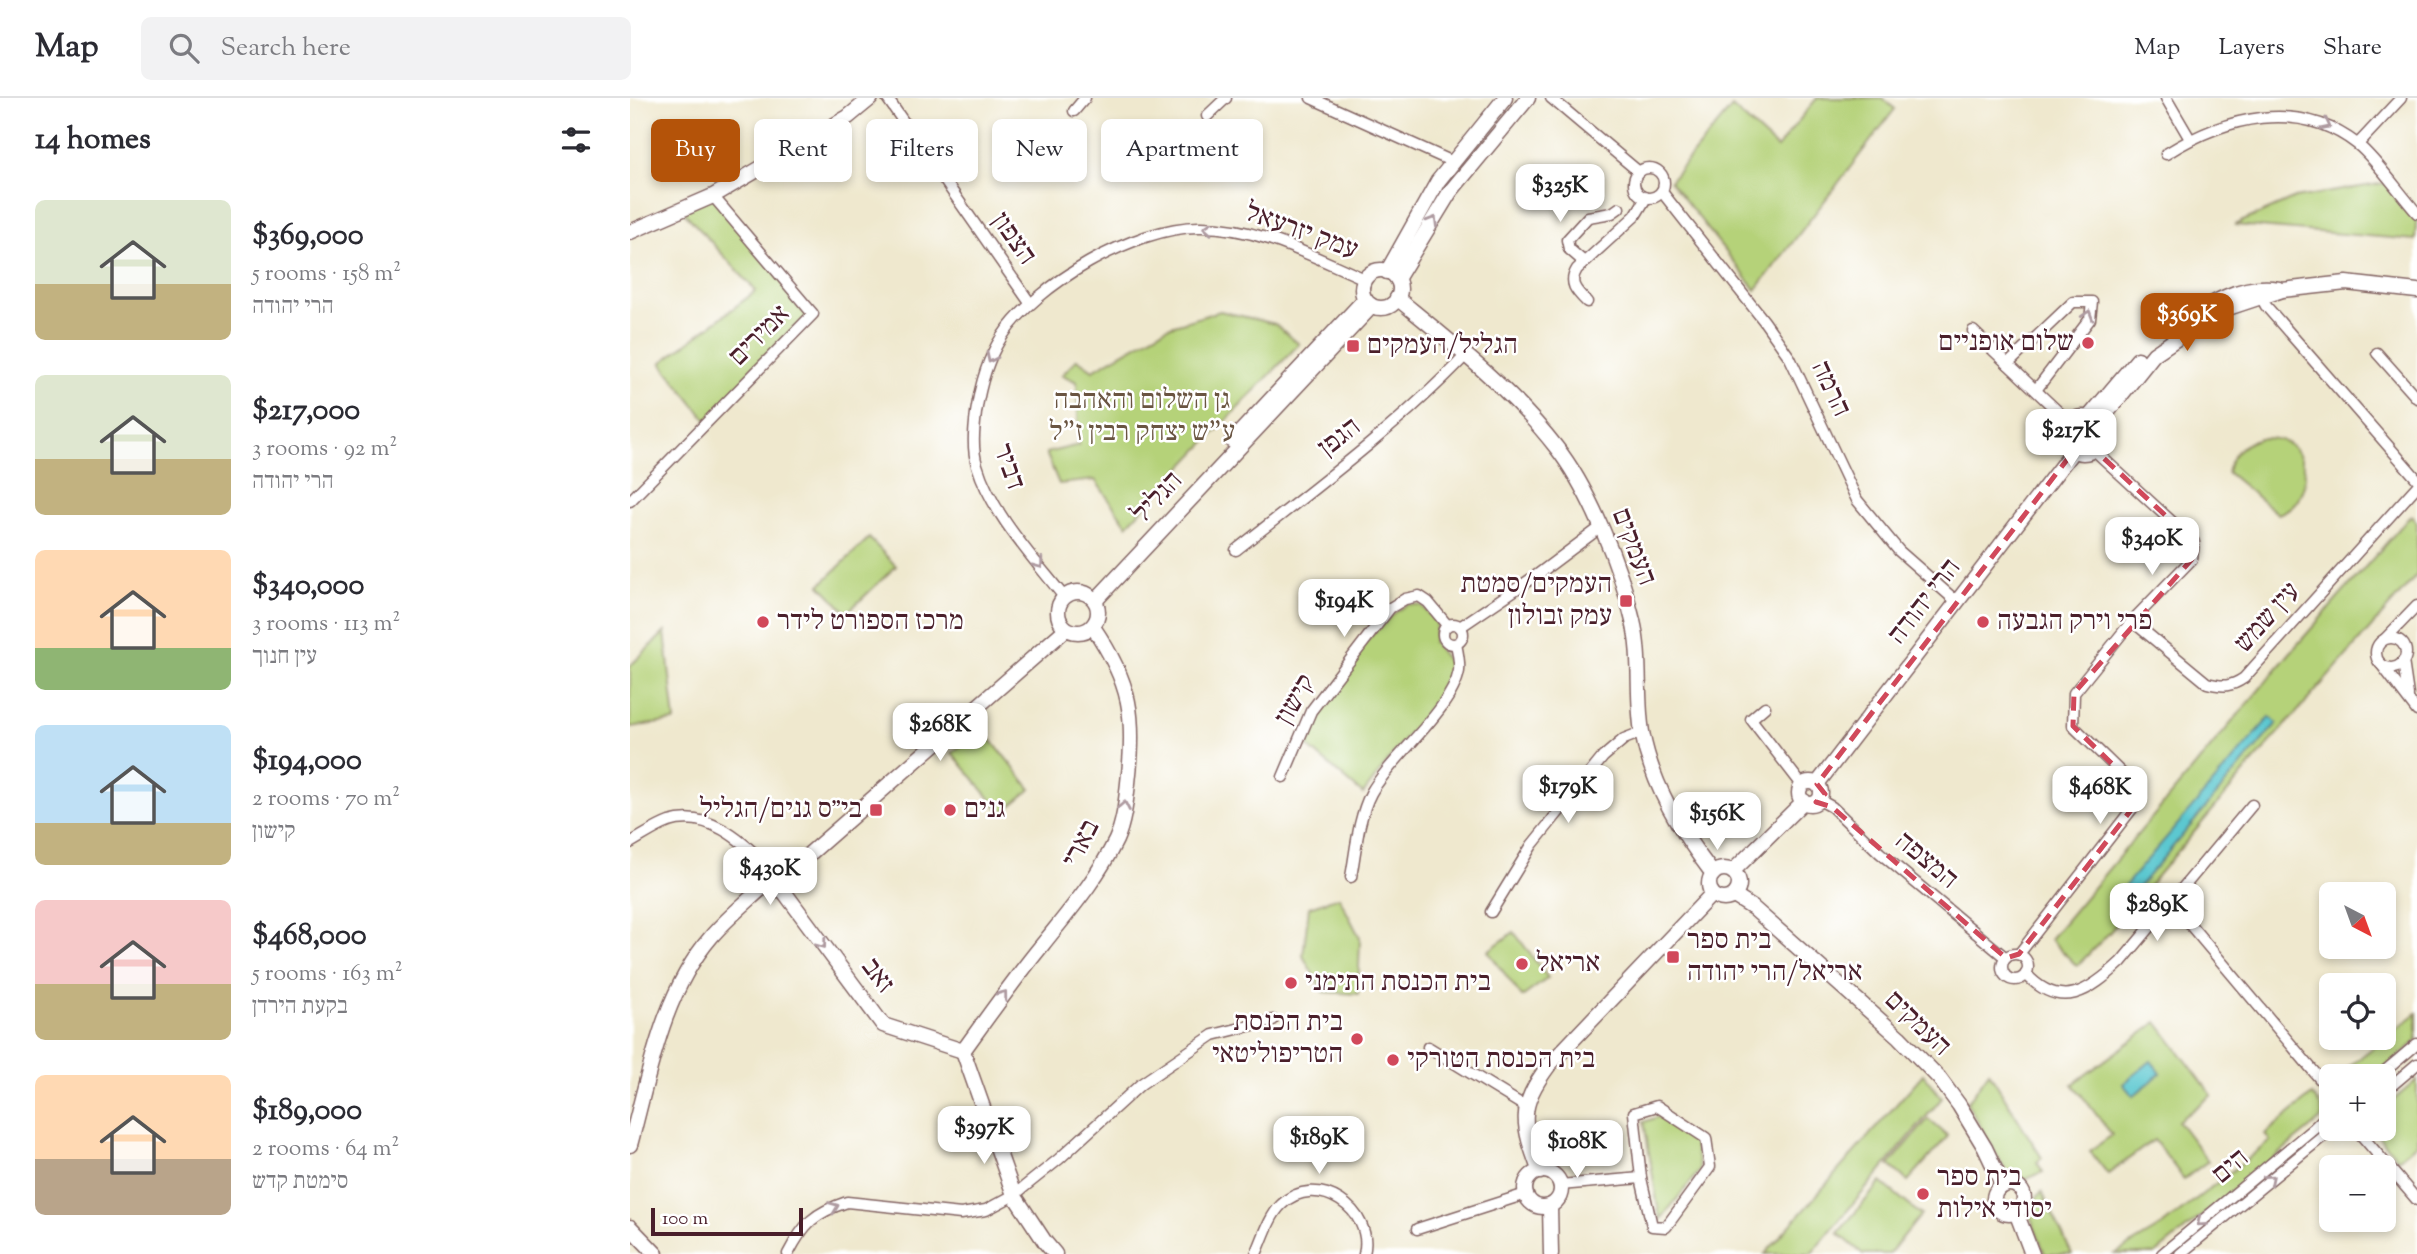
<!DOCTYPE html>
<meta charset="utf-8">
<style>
body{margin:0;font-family:"Sorts Mill Goudy","Frank Ruhl Libre",serif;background:#f2f2f3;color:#2b2b33;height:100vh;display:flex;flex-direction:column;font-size:26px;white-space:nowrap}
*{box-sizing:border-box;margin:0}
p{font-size:23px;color:#7c7c81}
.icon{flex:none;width:38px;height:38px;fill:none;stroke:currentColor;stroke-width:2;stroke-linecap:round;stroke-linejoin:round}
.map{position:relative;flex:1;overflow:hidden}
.sheet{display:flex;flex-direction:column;background:#fff;width:630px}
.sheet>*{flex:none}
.banner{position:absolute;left:21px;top:21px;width:665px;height:63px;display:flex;gap:14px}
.needle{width:46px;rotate:139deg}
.fabs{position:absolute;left:1689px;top:784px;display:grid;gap:14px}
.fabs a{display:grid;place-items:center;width:77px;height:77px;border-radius:10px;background:#fff;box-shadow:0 4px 10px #0003;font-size:35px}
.scale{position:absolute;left:21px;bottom:18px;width:152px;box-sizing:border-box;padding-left:7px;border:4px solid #4a1f2b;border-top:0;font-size:19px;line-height:24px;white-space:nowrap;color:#4a1f2b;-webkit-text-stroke:5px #fff;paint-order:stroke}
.price{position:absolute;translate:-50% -60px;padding:0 16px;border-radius:14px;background:#fff;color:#222;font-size:23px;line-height:46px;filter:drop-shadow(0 2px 4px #0008)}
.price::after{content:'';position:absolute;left:50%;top:42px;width:21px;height:16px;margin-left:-10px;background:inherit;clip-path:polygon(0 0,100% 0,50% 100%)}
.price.selected{background:#b45309;color:#fff}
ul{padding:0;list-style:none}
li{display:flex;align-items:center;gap:21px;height:175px;padding:0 35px}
li span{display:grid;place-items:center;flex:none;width:196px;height:140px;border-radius:10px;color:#555}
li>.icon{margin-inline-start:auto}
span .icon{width:84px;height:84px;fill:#fffc;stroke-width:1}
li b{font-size:30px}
h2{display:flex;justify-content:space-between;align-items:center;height:84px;padding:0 35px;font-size:30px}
.pill{padding:0 24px;border-radius:10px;background:#fff;box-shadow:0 4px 10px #0003;font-size:24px;line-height:63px}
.pill.selected{background:#b45309;color:#fff}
header{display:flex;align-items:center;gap:42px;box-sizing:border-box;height:98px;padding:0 35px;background:#fff;border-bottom:2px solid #e1e1e2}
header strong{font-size:33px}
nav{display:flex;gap:38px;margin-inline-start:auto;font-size:24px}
.search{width:490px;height:63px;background:#f2f2f3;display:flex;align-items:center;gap:18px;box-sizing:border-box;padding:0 24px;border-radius:10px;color:#7c7c81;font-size:26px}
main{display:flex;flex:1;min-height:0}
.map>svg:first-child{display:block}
</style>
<header>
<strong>Map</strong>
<div class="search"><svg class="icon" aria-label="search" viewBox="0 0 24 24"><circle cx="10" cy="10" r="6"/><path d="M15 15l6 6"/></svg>Search here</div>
<nav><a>Map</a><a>Layers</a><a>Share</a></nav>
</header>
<main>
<section class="sheet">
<h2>14 homes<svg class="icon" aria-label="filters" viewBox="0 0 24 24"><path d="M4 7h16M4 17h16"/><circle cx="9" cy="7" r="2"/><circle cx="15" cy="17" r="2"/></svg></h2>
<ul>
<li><span style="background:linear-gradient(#dfe7d0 60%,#c2b280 0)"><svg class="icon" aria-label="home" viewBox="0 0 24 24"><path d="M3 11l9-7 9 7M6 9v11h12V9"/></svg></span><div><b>$369,000</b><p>5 rooms · 158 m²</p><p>הרי יהודה</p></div></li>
<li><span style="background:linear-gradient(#dfe7d0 60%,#c2b280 0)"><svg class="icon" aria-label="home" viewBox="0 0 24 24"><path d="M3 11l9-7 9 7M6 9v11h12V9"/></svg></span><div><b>$217,000</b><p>3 rooms · 92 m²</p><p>הרי יהודה</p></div></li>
<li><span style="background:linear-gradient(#ffd9b3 70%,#8fb573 0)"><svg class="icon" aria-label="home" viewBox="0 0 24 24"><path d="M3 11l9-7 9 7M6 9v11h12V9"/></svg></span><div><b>$340,000</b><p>3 rooms · 113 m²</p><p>עין חנוך</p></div></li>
<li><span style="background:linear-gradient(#bfe0f5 70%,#c2b280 0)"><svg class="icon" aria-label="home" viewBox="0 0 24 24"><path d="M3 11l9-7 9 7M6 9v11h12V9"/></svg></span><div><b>$194,000</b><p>2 rooms · 70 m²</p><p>קישון</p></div></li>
<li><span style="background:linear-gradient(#f6c9c9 60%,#c2b280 0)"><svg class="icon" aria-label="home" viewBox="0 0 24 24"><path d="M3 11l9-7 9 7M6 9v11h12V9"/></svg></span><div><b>$468,000</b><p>5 rooms · 163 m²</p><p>בקעת הירדן</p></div></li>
<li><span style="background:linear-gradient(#ffd9b3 60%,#b9a48a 0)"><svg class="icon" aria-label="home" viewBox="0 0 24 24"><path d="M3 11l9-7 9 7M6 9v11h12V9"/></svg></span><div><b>$189,000</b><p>2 rooms · 64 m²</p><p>סימטת קדש</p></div></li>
</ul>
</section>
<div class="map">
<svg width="1787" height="1156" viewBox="0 0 1787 1156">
<rect width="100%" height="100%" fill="#fff"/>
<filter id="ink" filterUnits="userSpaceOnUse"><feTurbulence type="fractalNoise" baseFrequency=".0143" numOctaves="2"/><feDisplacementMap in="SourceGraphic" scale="14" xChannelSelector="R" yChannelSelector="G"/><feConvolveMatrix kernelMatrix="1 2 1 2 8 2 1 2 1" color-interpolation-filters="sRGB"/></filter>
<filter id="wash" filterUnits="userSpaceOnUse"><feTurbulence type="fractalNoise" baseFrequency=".00686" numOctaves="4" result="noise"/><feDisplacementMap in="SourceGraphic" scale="28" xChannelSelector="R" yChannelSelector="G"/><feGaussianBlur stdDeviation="1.57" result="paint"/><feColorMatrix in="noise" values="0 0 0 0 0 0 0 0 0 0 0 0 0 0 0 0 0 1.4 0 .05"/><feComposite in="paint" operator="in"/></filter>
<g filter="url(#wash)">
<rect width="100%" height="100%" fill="#efe8ce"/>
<g fill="#b5d279" stroke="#807852" stroke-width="2">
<path d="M 1187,0 L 1252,0 L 1265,11 L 1126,192 L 1040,83 L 1102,9 L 1147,50 Z"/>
<path d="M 1760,84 L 1787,115 L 1785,142 L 1604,127 L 1665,100 Z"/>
<path d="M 83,98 L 183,216 L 78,324 L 31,265 L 126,193 L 52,112 Z"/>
<path d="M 590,213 L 645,226 L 669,246 L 497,427 L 465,382 L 429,386 L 416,355 L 449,347 L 447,284 L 432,277 L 447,261 L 463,272 L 538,229 Z"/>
<path d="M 1630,340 C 1639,340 1649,340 1657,345 C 1685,363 1679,406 1648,416 L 1597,374 C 1601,355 1612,346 1630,340 Z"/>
<path d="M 1781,417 L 1787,424 L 1787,477 L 1619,669 L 1479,835 L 1447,868 L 1420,841 L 1660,555 Z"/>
<path d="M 239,440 L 266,468 L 217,515 L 190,487 Z"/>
<path d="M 778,506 L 791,507 L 807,525 L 803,544 L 820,566 L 819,583 L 733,696 L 677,648 C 696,601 733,532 778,506 Z"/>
<path d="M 35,534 L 45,623 L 0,629 L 0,568 Z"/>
<path d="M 352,631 L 401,691 L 372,715 L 322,655 Z"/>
<path d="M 709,799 L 730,840 L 728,896 L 693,894 L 673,858 L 679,809 Z"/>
<path d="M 884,834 L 918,880 L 892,899 L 858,853 Z"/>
<path d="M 1787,915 L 1787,943 L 1744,978 L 1707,978 Z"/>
<path d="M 1527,924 L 1582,997 L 1548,1023 L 1578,1063 L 1554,1081 L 1524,1042 L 1478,1076 L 1460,1053 L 1482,1037 L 1443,986 Z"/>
<path d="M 1359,974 L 1412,1060 L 1407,1064 L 1413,1074 L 1390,1084 L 1379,1078 L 1337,1005 Z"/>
<path d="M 1293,976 L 1312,1000 L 1181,1156 L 1135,1156 Z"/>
<path d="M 1787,982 L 1787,1045 L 1768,1061 L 1747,1037 L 1744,1031 L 1754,1031 L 1754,1010 Z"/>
<path d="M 1682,997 C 1689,1005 1693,1009 1692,1020 L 1684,1027 L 1525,1156 L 1485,1156 L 1532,1128 L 1640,1043 L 1635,1036 Z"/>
<path d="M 1030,1018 L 1063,1041 L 1070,1072 L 1030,1122 L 1014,1024 Z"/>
<path d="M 1298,1021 L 1318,1038 L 1278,1083 L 1259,1067 Z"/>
<path d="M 1251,1084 L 1291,1117 L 1259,1156 L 1233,1156 L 1208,1135 Z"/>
<path d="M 1412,1094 L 1442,1156 L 1415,1156 L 1399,1115 L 1407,1099 Z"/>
</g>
<g fill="#5bc8d0" stroke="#52747e" stroke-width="2">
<path d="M 1640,619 L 1647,625 L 1502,797 L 1493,790 Z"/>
<path d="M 1521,963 L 1531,975 L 1503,998 L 1493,986 Z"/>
</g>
</g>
<g filter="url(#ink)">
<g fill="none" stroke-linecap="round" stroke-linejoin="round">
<defs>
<g id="minor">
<path d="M 257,0 L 400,205"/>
<path d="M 681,0 L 823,64"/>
<path d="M 921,0 L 1009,74"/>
<path d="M 1536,0 L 1560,41"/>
<path d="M 444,13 L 455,0"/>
<path d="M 577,18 L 596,0"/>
<path d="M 1728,46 L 1771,0"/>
<path d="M 1536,56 C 1595,19 1668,0 1727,46 C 1746,61 1770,96 1787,115"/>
<circle cx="1019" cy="85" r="15"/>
<path d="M 1032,94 L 1134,223 L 1160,260 L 1227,402 L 1269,453 L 1326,503"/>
<path d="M 954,164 L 939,151 L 937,142 L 958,119 L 982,115 L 989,110"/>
<path d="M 1631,199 L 1636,208 L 1787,381"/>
<path d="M 957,204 C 946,193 938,185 947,171 L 1005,118 L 1016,100"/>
<path d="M 1343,233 L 1439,324"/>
<path d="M 1747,255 L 1787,300"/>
<path d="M 1378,266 L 1443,204 L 1462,204 L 1460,221 L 1406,292"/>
<path d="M 0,403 L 183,216 L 83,98"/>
<path d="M 606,452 C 685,390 766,330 836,257"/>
<path d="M 434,499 C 404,461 361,415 347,367 C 342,350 344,332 346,315 C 350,288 357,262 371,240 C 406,186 505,129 569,129 C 628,128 683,159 735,181"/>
<path d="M 1502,523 L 1577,585 C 1593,589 1601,589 1614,580 L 1787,388"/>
<circle cx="823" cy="536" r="10"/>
<path d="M 830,529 L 907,477 L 971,429"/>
<circle cx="1761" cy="555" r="15"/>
<path d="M 1755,541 L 1787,508"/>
<path d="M 1773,563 L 1778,597"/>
<path d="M 1751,566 L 1787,613"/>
<path d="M 1135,609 L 1121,621 L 1172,687"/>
<path d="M 653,679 L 681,613 L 760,510 L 775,501 L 789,498 L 798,504 L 817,527"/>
<path d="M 1186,704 L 1193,704 L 1202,709 L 1250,755 L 1376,860"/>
<path d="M 0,745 C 13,738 25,729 39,724 C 78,712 111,742 137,767"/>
<path d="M 721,779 C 726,752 728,720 741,695 C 761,659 822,612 829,573 C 830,564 828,555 826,546"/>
<path d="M 1541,804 L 1701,994"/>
<path d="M 861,814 L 902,747 L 973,659 L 994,641 L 1012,634"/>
<path d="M 1389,856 L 1505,707 L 1510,693 L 1443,628 L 1444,595 L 1502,523 L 1562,461 L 1564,444 L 1464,352"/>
<circle cx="1385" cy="869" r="13"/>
<path d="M 1396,876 C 1431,914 1460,893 1491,864 L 1622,707"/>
<path d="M 798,949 L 896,1009"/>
<path d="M 1749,978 L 1787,946"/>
<path d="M 1754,994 L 1787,966"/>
<path d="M 1027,1008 L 1076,1040 L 1080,1069 L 1036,1129 L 1022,1128 L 1011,1080 L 1004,1015 Z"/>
<path d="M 1726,1031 L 1787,1102"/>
<path d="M 930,1087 L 1011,1080"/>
<path d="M 787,1131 L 896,1096"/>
<path d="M 158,1156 C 174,1125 184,1115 217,1104 L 331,1116 L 356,1112 L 384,1097 L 429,1061 L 511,986 L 583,937 L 643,922"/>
<path d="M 626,1156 C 633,1141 639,1119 651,1107 C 687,1072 745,1113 734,1156"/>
<path d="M 1532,1156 L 1684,1030 L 1698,1016"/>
<path d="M 1550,1156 L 1691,1040 L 1706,1032"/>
</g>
<g id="tertiary">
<path d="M 0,134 L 83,98 L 218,19 L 241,0"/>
<circle cx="751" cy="191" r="19"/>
<path d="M 757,174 L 808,83 L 875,0"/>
<path d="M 767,181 L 820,94 L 898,0"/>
<path d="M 767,200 C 823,246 882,292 926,349 C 960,392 991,470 1003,523 C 1012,559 1006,598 1012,634 C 1022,688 1051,734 1083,776"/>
<path d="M 1541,232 C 1574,210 1608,184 1649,191"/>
<circle cx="1453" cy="337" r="18"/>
<path d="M 1459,319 L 1508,261"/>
<path d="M 1468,326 L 1524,256 L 1586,214 L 1652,192 L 1716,185 L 1787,193"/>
<path d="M 602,343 L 735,201"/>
<circle cx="448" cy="514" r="20"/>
<path d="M 465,503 L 742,208"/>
<circle cx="1180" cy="695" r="11"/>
<path d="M 1187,686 L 1443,353"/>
<circle cx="146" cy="777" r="15"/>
<circle cx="1094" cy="786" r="15"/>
<path d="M 160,773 L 436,531"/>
<path d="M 1103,773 L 1174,703"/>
<path d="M 152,791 L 253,927 L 333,953"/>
<path d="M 1104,798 L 1123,810 L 1269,939 L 1309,980 L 1329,1007 L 1355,1050 L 1373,1088"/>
<path d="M 333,953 C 359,917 385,880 413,846 C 440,812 467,781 486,742 C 494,724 496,703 498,685 C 506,618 501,585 463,529"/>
<path d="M 333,953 L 384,1097 L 415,1144 L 425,1156"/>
<path d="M 0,1047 C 19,977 32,896 81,839 C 97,820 117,804 135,787"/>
<circle cx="913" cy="1091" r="18"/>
<path d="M 910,1074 C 892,1026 887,1010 919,967 L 1082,796"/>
<circle cx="1379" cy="1101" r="15"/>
<path d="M 920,1108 L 921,1156"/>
<path d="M 1386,1114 L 1402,1156"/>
<path d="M 0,1129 L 26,1156"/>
</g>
</defs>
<use href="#minor" stroke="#846564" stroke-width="13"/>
<use href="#tertiary" stroke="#846564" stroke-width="17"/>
<use href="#minor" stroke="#fff" stroke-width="10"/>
<use href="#tertiary" stroke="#fff" stroke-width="14"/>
</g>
<defs><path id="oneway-chevron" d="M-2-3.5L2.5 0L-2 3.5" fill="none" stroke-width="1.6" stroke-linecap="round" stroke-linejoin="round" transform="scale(1.75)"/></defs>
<g stroke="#ae9aa0">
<use href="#oneway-chevron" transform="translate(1696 27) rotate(27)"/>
<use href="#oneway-chevron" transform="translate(803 123) rotate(-59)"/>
<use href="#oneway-chevron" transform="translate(578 130) rotate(-176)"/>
<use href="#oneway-chevron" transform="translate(1458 217) rotate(-73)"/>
<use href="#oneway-chevron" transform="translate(361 260) rotate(116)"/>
<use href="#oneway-chevron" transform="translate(409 466) rotate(53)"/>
<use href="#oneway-chevron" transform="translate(494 708) rotate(-79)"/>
<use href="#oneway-chevron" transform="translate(192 846) rotate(53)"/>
<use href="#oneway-chevron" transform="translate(373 897) rotate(-53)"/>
<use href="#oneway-chevron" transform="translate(1640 1081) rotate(-40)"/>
<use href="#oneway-chevron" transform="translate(204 1109) rotate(-21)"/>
<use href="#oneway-chevron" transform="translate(1571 1124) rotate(140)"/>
</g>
</g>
<path fill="none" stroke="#d1495b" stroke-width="5" stroke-dasharray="14 9" stroke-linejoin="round" d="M 1463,321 L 1471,334 L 1466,353 L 1564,444 L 1562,461 L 1444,595 L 1443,628 L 1510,693 L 1505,707 L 1389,856 L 1376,860 L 1202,709 L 1186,704 L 1195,696 L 1187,686 L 1443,354 L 1434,339 L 1439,324 Z"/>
<g fill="#d1495b" stroke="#fff" stroke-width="2.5">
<circle cx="1458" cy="245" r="7"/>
<rect x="716" y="241" width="14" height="14" rx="3.5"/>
<rect x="989" y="496" width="14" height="14" rx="3.5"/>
<circle cx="133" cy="524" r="7"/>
<circle cx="1353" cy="524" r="7"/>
<rect x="239" y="705" width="14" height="14" rx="3.5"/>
<circle cx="320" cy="712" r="7"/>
<rect x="1036" y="852" width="14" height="14" rx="3.5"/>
<circle cx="892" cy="866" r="7"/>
<circle cx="661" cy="885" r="7"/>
<circle cx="727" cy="941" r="7"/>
<circle cx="763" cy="962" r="7"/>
<circle cx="1293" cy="1096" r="7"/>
</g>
<g text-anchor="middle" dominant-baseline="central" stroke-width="5" stroke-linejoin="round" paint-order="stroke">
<g font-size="28" fill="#4a1f2b" stroke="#fff">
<text transform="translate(671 134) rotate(20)">עמק יזרעאל</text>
<text transform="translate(383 141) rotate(55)">הצפון</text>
<text transform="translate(130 238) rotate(-45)">אמירים</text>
<text transform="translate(1200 291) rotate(65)">הרמה</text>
<text transform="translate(710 340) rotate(-38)">הגפן</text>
<text transform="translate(378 369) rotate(70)">דביר</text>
<text transform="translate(528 400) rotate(-47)">הגליל</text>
<text transform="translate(1003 449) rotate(69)">העמקים</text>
<text transform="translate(1295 504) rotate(-52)">הרי יהודה</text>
<text transform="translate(1638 520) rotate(-48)">עין שמש</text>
<text transform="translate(666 602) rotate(-60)">קישון</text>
<text transform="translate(452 746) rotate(-63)">בארי</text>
<text transform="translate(1296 763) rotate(40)">המצפה</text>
<text transform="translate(247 878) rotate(53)">זאב</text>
<text transform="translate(1287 926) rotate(44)">העמקים</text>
<text transform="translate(1601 1069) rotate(-40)">הים</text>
</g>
<g font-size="28" fill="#4a1f2b" stroke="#fff" text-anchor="start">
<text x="1444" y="245" text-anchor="end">שלום אופניים</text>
<text x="737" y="248">הגליל/העמקים</text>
<text x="982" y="487" text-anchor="end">העמקים/סמטת<tspan x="982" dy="32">עמק זבולון</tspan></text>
<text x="147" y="524">מרכז הספורט לידר</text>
<text x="1367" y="524">פרי וירק הגבעה</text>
<text x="232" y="712" text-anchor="end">בי״ס גנים/הגליל</text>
<text x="334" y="712">גנים</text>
<text x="1057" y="843">בית ספר<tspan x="1057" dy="32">אריאל/הרי יהודה</tspan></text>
<text x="906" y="866">אריאל</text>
<text x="675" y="885">בית הכנסת התימני</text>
<text x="713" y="925" text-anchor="end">בית הכנסת<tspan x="713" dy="32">הטריפוליטאי</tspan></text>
<text x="777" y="962">בית הכנסת הטורקי</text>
<text x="1307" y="1080">בית ספר<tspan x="1307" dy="32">יסודי אילות</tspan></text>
</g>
<g font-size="28" fill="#6a5542" stroke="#fff">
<text x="512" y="303">גן השלום והאהבה<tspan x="512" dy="32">ע"ש יצחק רבין ז"ל</tspan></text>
</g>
</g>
</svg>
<div class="fabs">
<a><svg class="needle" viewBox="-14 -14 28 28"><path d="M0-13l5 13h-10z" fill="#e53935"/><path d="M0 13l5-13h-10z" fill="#7c7c81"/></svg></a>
<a><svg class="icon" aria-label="locate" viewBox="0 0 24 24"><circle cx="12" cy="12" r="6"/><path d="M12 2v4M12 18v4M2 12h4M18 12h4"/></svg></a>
<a>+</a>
<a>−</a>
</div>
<div class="scale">100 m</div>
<b class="price" style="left:930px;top:126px">$325K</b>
<b class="price selected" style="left:1557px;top:255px">$369K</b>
<b class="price" style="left:1441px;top:371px">$217K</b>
<b class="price" style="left:1522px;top:479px">$340K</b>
<b class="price" style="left:714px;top:541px">$194K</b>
<b class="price" style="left:310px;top:665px">$268K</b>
<b class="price" style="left:938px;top:727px">$179K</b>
<b class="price" style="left:1470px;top:728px">$468K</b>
<b class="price" style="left:1087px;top:754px">$156K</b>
<b class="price" style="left:140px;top:809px">$430K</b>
<b class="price" style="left:1527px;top:845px">$289K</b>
<b class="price" style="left:354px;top:1068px">$397K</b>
<b class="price" style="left:689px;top:1078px">$189K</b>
<b class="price" style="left:947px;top:1082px">$108K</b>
<div class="banner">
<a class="pill selected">Buy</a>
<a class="pill">Rent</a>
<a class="pill">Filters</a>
<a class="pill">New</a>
<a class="pill">Apartment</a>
</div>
</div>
</main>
